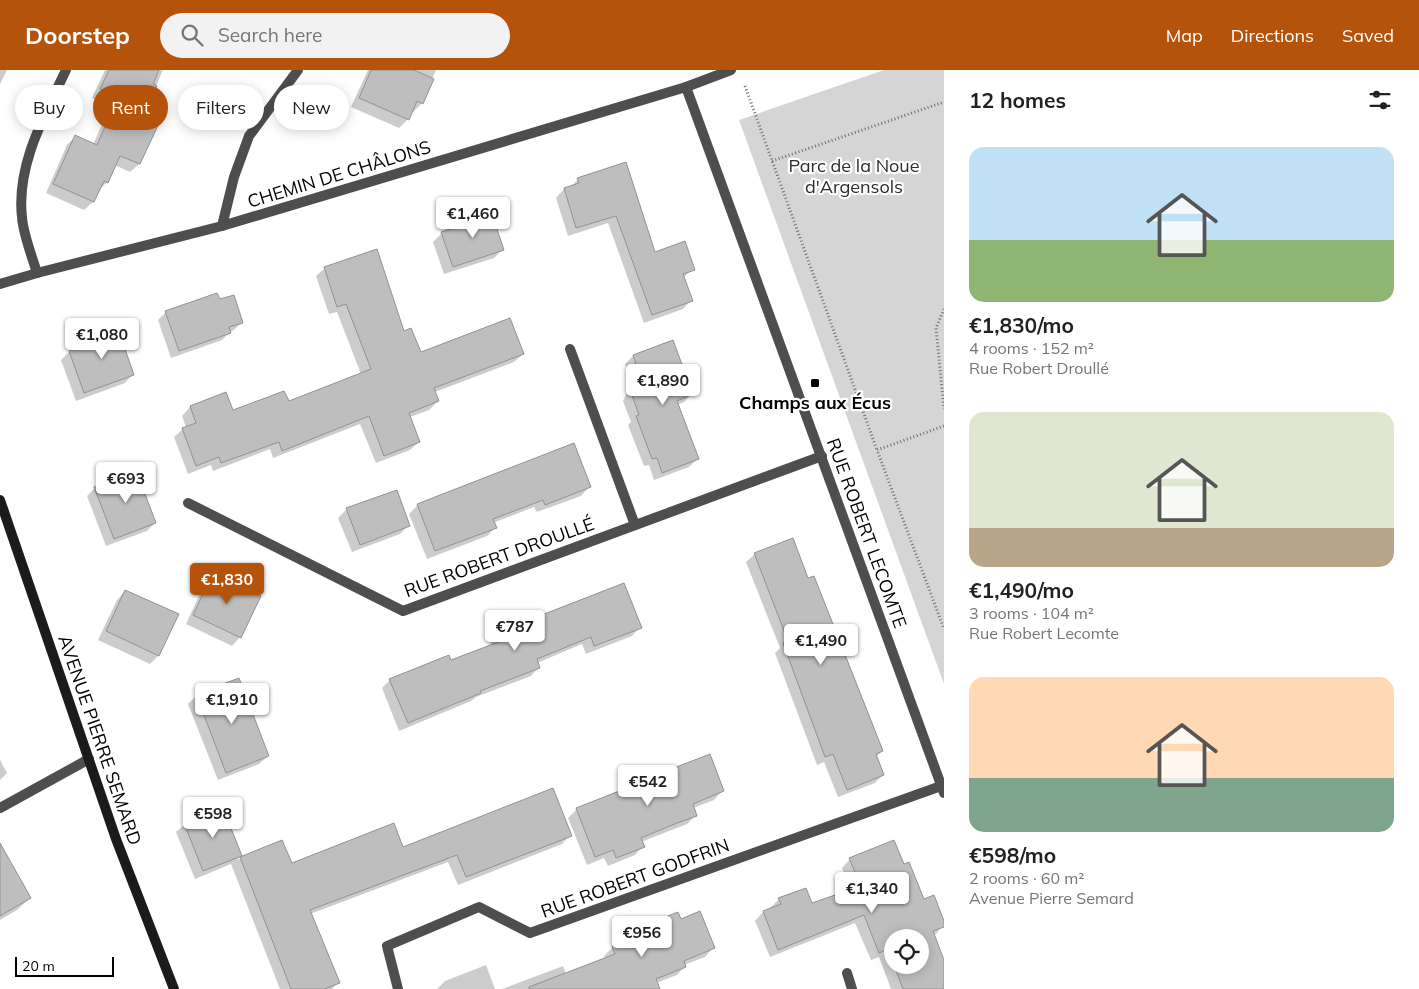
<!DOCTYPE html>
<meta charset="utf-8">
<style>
body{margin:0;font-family:Mulish,sans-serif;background:#f2f2f2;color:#202124;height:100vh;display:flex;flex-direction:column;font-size:19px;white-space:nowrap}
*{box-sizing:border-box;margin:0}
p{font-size:16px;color:#757577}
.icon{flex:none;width:28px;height:28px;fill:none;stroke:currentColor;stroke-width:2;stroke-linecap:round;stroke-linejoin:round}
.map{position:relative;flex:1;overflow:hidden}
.panel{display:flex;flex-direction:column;background:#fff;width:475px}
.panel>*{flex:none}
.top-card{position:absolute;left:15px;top:15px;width:475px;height:45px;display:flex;gap:10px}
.buttons{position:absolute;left:884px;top:859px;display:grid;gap:10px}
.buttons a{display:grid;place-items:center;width:45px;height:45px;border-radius:50%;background:#fff;box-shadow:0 2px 12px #0003;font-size:25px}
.scale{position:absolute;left:15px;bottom:12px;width:99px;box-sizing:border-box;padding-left:5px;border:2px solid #000;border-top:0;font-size:14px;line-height:18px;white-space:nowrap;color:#000;-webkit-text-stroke:4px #fff;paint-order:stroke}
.price{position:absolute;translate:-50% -42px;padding:0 11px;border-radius:5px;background:#fff;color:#222;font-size:16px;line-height:32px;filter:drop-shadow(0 1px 2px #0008)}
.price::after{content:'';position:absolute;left:50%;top:30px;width:15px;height:11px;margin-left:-8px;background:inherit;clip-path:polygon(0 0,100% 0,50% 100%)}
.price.selected{background:#b45309;color:#fff}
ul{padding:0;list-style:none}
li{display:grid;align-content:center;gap:10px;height:265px;padding:0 25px}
li span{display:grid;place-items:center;height:155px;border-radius:15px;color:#555}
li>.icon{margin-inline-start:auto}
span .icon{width:90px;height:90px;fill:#fffc;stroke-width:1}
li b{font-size:21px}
h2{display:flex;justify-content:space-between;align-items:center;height:60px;padding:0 25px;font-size:21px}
.tag{padding:0 18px;border-radius:22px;background:#fff;box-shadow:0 2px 12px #0003;font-size:18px;line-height:45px}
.tag.selected{background:#b45309;color:#fff}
header{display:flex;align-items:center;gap:30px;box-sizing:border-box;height:70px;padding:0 25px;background:#b45309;color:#fff}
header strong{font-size:24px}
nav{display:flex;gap:28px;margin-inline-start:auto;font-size:18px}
.search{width:350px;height:45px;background:#f2f2f2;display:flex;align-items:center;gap:12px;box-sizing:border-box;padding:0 18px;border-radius:28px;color:#757577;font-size:19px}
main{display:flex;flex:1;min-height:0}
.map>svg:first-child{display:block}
</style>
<header>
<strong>Doorstep</strong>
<div class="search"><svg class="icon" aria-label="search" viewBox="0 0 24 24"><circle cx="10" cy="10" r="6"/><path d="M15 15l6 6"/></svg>Search here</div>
<nav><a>Map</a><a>Directions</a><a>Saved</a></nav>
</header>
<main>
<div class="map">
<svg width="944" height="919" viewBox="0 0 944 919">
<rect width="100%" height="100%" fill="#fff"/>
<path fill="#d5d5d5" d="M 884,0 L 944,0 L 944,614 L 739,50 Z"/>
<g fill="#0003" fill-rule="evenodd">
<path d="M 0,0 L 7,0 L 0,14 Z"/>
<path d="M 105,0 L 163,0 L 145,41 L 160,47 L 139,94 L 130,102 L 115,95 L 107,112 L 98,121 L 93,132 L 84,140 L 46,123 L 67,75 L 75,67 L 93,75 L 110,36 L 92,28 Z"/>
<path d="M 368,0 L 436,0 L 422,33 L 413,42 L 411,41 L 408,49 L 399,58 L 351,37 Z"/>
<path d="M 578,109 L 654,183 L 693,199 L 683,208 L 691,230 L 683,239 L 644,253 L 608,153 L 568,166 L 556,128 L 564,119 L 570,118 Z"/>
<path d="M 456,154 L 502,180 L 494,188 L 444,204 L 433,172 L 442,163 L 449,161 Z"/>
<path d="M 325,198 L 403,262 L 420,284 L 523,284 L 514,292 L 435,322 L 438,331 L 429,340 L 410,347 L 419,372 L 410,380 L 376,393 L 360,354 L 273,388 L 270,379 L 213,401 L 211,395 L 188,404 L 174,367 L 183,359 L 186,357 L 182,346 L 190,337 L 226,324 L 233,342 L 288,333 L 361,304 L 337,242 L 329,244 L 316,206 Z"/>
<path d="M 219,231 L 242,252 L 234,260 L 230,262 L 222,270 L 171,288 L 158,250 L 166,242 Z"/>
<path d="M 86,268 L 133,304 L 125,313 L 76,331 L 61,290 L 69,282 L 79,279 L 78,276 Z"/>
<path d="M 672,272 L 692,324 L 684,332 L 677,335 L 697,389 L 689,397 L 654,410 L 649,395 L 644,396 L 628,355 L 631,352 L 623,331 L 632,312 L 625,294 L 633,286 Z"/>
<path d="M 589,417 L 581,426 L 537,442 L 534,437 L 493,453 L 495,458 L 487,466 L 427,489 L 409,444 L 418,435 Z"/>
<path d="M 95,418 L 144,424 L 155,453 L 147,461 L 106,476 L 87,426 Z"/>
<path d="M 347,439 L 409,455 L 400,464 L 352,482 L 338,448 Z"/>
<path d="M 755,484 L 807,510 L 882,681 L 876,687 L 883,705 L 875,713 L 838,727 L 824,692 L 817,695 L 775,583 L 780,578 L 746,492 Z"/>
<path d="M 214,504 L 240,567 L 232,576 L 186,554 L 205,513 Z"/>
<path d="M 125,521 L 177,545 L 158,586 L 150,594 L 98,570 L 117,530 Z"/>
<path d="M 640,557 L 632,566 L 586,584 L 582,574 L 537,593 L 539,597 L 531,606 L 476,627 L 471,631 L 399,661 L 382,618 L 390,610 L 451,591 L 492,576 L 490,572 L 498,563 Z"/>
<path d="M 197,625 L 268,686 L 259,694 L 218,710 L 188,634 Z"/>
<path d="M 0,690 L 7,703 L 0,710 Z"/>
<path d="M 622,719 L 722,721 L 714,730 L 693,738 L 696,745 L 687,754 L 641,772 L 643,776 L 635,785 L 608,796 L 604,788 L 587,795 L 568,748 L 577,739 Z"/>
<path d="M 185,754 L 240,786 L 236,790 L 282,771 L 291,795 L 402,779 L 570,765 L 562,774 L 458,815 L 448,792 L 310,844 L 338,912 L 332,919 L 280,919 L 231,794 L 195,809 L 176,762 Z"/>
<path d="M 0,783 L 30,828 L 17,840 L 0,850 Z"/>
<path d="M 850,789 L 903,796 L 923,831 L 944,854 L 936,864 L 933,865 L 944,893 L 944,919 L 891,919 L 879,887 L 871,890 L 855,853 L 770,887 L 755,851 L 763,842 L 771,839 L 770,838 L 779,829 L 805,819 L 812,835 L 851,820 L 842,798 ZM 892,868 L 920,868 L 920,895 L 892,895 Z"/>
<path d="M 681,851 L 713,878 L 705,887 L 684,895 L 685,896 L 677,905 L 656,913 L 655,919 L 502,919 L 563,896 L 566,904 L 606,889 L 604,886 L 613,877 L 643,865 L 642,863 L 651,854 Z"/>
<path d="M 486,895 L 495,919 L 437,919 L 445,911 Z"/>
</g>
<g fill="#bebebe" stroke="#929292">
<path d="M 109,0 L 159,0 L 153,14 L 157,16 L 146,40 L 162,47 L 140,94 L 120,86 L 108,113 L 104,111 L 94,132 L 53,114 L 75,65 L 97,75 L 118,27 L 100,19 Z"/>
<path d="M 371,0 L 414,0 L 434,9 L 423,34 L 417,31 L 409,50 L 359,28 Z"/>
<path d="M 626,92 L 655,182 L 685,171 L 695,200 L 683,204 L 693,231 L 652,245 L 616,146 L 576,158 L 564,118 L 579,113 L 577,108 Z"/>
<path d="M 491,141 L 504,180 L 453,197 L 441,162 L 456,157 L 455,153 Z"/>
<path d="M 377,179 L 404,261 L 411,258 L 421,282 L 510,248 L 524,284 L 434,318 L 439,331 L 409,343 L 420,372 L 384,386 L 369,346 L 282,381 L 279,372 L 221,393 L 219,387 L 196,396 L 182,358 L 196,353 L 190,336 L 226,322 L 233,340 L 284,321 L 289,331 L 371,299 L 346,234 L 337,237 L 324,197 Z"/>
<path d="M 217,223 L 220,229 L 234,225 L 243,253 L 229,257 L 231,263 L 179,281 L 165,241 Z"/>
<path d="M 117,256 L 134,305 L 84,323 L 69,281 L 88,274 L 85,267 Z"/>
<path d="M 673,270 L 693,324 L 677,331 L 699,389 L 662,403 L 657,388 L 652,389 L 636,346 L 639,345 L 631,322 L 639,304 L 633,285 Z"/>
<path d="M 574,373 L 591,417 L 545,435 L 543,430 L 493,449 L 497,458 L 435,481 L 417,434 Z"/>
<path d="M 142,398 L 148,416 L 145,424 L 156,453 L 114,469 L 94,417 Z"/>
<path d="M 397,420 L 410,456 L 360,475 L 346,438 Z"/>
<path d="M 793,468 L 808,508 L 814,506 L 883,681 L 876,684 L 884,705 L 847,720 L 833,684 L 825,687 L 783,573 L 788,571 L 754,483 Z"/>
<path d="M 213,503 L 261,526 L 241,568 L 193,545 Z"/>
<path d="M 624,513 L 642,558 L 594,576 L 591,567 L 537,589 L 540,598 L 480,621 L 481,623 L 408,653 L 389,609 L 449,585 L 451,590 L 501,571 L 498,562 Z"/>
<path d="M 125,520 L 179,544 L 159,586 L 106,561 Z"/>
<path d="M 239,608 L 269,686 L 226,703 L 196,624 Z"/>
<path d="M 710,684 L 724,721 L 693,734 L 697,746 L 677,753 L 641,768 L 645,777 L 616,788 L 613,780 L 595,787 L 576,738 L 622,720 L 622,718 Z"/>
<path d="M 553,718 L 572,766 L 466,807 L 457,785 L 310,840 L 340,913 L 324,919 L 291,919 L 240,787 L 282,770 L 292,793 L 394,753 L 403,777 Z"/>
<path d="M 223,738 L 242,786 L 203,801 L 184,753 Z"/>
<path d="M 894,770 L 904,794 L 909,792 L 924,829 L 934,825 L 944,851 L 944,857 L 933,861 L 944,890 L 944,919 L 903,919 L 894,895 L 920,895 L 920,868 L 892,868 L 892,892 L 888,879 L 879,883 L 864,845 L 778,880 L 763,841 L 781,834 L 778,828 L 806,818 L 812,833 L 861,816 L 849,788 Z"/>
<path d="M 0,773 L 31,828 L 0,846 Z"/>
<path d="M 700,841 L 715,878 L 684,891 L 686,897 L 656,909 L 660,919 L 529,919 L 529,917 L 615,884 L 612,876 L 653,860 L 650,853 L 678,842 L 681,849 Z"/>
</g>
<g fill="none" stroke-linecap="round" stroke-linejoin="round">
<g stroke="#707070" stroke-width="3" stroke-dasharray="1 2.5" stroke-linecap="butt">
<path d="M 745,16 L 877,380"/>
<path d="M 772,91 L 944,32"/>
<path d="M 944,239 L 936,258 L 944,339"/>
<path d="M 944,356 L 877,380 L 944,559"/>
</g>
<g stroke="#4e4e4e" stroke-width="10">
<path d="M 686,17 L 944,723"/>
<path d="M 222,156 L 234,107 L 249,66 L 298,0"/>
<path d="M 37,203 C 32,186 23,164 22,147 C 16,95 45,45 66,0"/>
<path d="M 0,214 L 37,203 L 222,156 L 686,17 L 731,0"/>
<path d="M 570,279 L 635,455"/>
<path d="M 188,433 L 403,541 L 822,386"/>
<path d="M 0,738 L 89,689"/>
<path d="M 847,903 L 852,919"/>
<path d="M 398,919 L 387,876 L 479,837 L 530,863 L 941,716"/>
</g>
<path stroke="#1b1b1b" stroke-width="10" d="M 0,430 L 116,769 L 174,919"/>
</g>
<rect fill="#000" stroke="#fff" stroke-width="2" x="810" y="308" width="10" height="10" rx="2.5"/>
<g text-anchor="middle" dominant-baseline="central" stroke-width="4.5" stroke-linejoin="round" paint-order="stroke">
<g font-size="18" fill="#2c2c2c" stroke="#fff">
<text x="854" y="95">Parc de la Noue<tspan x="854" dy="21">d'Argensols</tspan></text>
</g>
<g font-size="18" fill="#000" stroke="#fff">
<text transform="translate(339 104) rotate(-17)">CHEMIN DE CHÂLONS</text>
<text transform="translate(867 463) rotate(70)">RUE ROBERT LECOMTE</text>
<text transform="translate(499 487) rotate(-20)">RUE ROBERT DROULLÉ</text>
<text transform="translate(100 670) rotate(71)">AVENUE PIERRE SEMARD</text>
<text transform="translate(635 808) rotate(-20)">RUE ROBERT GODFRIN</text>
</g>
<g font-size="18" font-weight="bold" fill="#000" stroke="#fff">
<text x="815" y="332">Champs aux Écus</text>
</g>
</g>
</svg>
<div class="buttons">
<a><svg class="icon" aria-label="locate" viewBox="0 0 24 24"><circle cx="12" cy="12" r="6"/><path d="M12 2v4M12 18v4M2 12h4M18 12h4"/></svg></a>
</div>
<div class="scale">20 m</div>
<b class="price" style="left:473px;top:169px">€1,460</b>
<b class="price" style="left:102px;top:290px">€1,080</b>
<b class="price" style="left:663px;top:336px">€1,890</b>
<b class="price" style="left:126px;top:434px">€693</b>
<b class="price selected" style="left:227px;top:535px">€1,830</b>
<b class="price" style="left:515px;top:582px">€787</b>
<b class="price" style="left:821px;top:596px">€1,490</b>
<b class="price" style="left:232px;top:655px">€1,910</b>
<b class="price" style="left:648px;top:737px">€542</b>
<b class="price" style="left:213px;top:769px">€598</b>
<b class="price" style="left:872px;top:844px">€1,340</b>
<b class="price" style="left:642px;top:888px">€956</b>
<div class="top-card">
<a class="tag">Buy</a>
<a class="tag selected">Rent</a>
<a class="tag">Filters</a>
<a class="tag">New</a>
</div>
</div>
<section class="panel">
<h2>12 homes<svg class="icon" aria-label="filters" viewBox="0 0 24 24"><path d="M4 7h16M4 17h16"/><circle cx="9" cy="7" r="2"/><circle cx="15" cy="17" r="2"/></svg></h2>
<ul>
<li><span style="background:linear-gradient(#bfe0f5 60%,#8fb573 0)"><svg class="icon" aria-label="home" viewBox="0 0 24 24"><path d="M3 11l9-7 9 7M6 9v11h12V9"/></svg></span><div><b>€1,830/mo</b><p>4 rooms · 152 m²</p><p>Rue Robert Droullé</p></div></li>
<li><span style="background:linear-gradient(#dfe7d0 75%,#b9a48a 0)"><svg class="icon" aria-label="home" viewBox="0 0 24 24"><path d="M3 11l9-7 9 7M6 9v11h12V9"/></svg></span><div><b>€1,490/mo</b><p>3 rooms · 104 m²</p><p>Rue Robert Lecomte</p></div></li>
<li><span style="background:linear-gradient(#ffd9b3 65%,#7fa58c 0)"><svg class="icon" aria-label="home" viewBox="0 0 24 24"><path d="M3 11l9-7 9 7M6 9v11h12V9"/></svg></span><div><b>€598/mo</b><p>2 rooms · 60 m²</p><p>Avenue Pierre Semard</p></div></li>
</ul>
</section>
</main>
